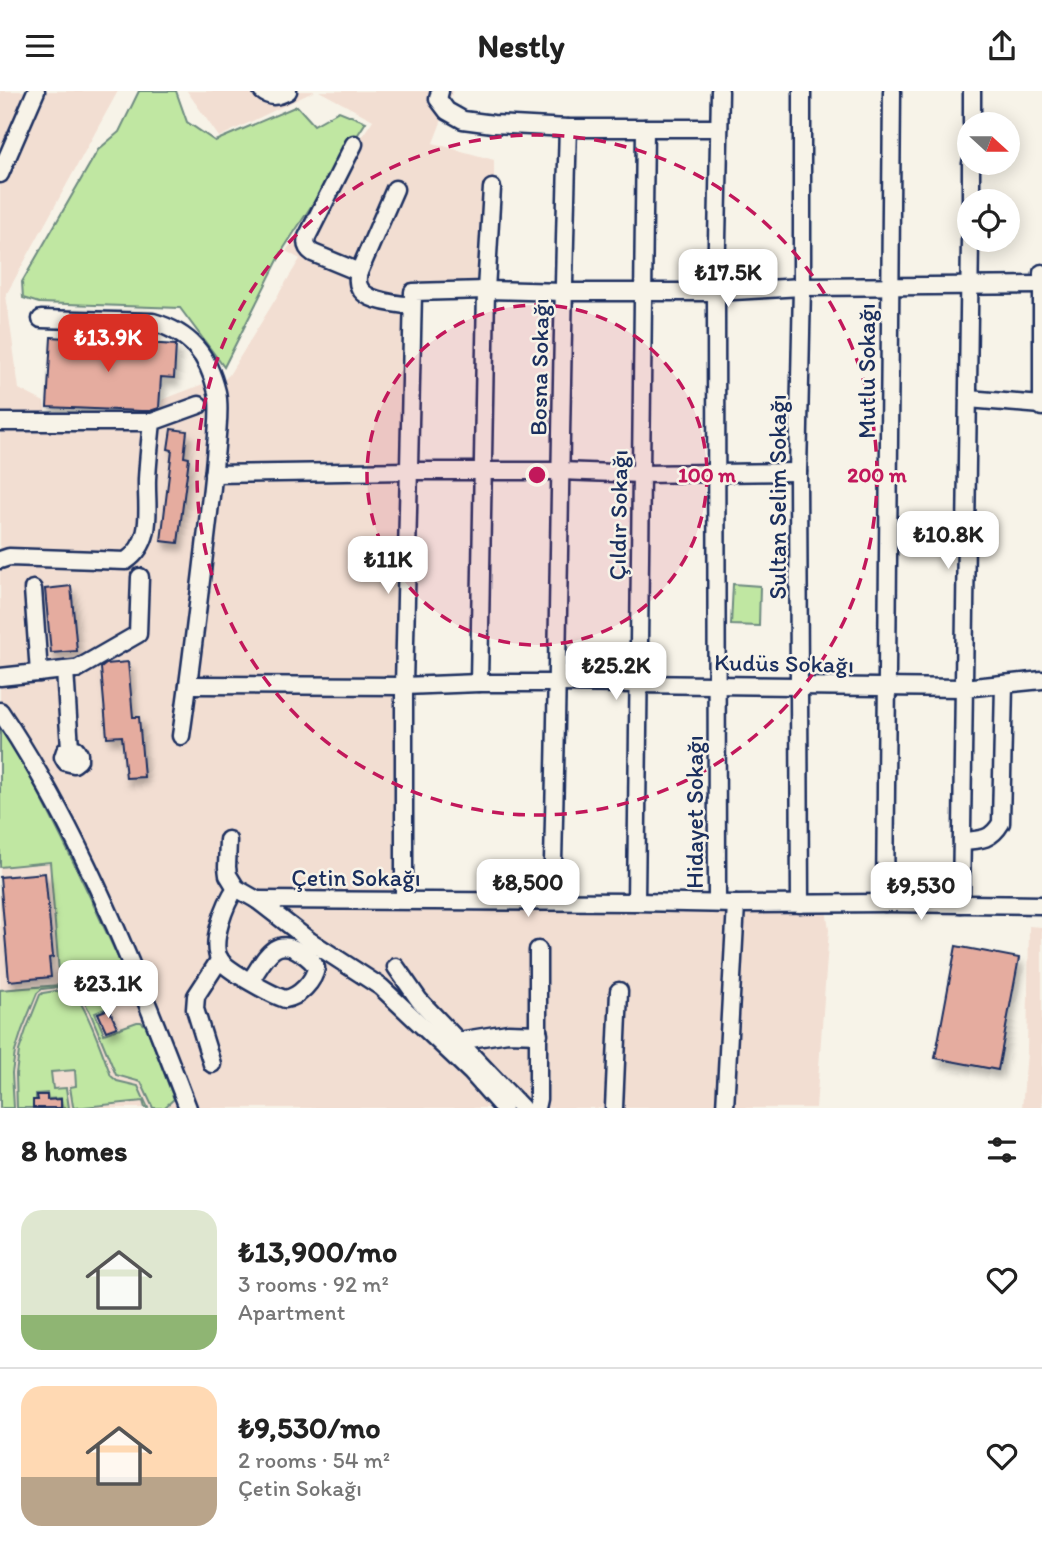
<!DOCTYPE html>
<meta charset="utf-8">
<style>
body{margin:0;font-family:Itim,sans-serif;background:#f6f6f6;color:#222;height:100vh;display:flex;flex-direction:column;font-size:26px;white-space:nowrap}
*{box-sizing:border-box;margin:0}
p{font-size:23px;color:#767676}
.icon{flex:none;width:38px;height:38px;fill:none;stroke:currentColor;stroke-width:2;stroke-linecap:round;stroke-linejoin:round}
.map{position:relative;height:1017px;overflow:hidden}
.side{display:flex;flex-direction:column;background:#fff;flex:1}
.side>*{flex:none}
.needle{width:46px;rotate:111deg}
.fabs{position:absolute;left:957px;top:21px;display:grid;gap:14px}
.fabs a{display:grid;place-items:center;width:63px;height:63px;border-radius:50%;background:#fff;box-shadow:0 4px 18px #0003;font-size:35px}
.price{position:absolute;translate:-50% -60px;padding:0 16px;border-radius:14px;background:#fff;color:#222;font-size:23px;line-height:46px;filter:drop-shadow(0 2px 4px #0008)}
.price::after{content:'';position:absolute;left:50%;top:42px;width:21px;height:16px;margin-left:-10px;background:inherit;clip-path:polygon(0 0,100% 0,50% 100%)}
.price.active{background:#d93025;color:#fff}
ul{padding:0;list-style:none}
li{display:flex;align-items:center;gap:21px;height:175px;padding:0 21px}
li+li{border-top:2px solid #e0e0e0}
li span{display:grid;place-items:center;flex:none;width:196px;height:140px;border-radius:21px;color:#555}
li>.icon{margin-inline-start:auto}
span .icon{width:84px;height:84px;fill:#fffc;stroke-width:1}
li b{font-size:30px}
h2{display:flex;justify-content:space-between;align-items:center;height:84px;padding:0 21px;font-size:30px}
header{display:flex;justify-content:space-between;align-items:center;height:91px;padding:0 21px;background:#fff;font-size:32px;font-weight:700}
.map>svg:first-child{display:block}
</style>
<header><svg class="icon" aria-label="menu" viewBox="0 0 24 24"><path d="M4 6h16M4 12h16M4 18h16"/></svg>Nestly<svg class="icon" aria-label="share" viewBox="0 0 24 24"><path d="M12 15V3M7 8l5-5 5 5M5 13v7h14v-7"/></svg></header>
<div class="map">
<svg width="1042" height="1017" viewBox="0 0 1042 1017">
<defs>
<filter id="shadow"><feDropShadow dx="4" dy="7" stdDeviation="3.5" flood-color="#0004"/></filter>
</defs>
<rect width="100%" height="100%" fill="#f7f3e8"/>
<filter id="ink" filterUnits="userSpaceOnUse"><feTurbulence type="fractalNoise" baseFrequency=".0143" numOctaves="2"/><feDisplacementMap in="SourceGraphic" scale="14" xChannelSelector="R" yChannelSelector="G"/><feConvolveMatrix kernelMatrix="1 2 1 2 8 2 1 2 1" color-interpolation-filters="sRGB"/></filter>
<g filter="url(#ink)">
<g fill="#f2ded2">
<path d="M 0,0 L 118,0 L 6,204 L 19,298 L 44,311 L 46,322 L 160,322 L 162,309 L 203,293 L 210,301 L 229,284 L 300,168 L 286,160 L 373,29 L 319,0 L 453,0 L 433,52 L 494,69 L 495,200 L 415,201 L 409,805 L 824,803 L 829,839 L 816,1017 L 0,1017 Z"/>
<path d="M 187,0 L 315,0 L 219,46 Z"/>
<path d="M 1029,835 L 1042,836 L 1042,1017 L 1022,1017 L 1027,962 Z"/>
</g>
<g fill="#c0e7a2" stroke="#6e8b80" stroke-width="2">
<path d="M 139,0 L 176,0 L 187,31 L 215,50 L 297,15 L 314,34 L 339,20 L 366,31 L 284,157 L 224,276 L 180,217 L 39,212 L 23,207 L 22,191 L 98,59 L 119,41 Z"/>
<path d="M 733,493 L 760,495 L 759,535 L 731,534 Z"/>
<path d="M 0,637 C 22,668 39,702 56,736 C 83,789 107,843 132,897 L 133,902 L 129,908 L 95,922 L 104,943 L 137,931 L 141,931 L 146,935 L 174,1008 L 164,1017 L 153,1017 L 141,991 L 116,984 L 90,921 L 80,904 L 72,900 L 60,896 L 42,898 L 37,902 L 22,939 L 15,961 L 12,982 L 14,1017 L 0,1017 L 0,899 L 60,894 L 50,771 L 0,776 Z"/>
<path d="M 55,900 C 62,900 71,901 76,906 C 87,916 105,969 111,985 L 117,990 L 138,995 L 148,1017 L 145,1017 L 143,1010 L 74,1017 L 73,1015 L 70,996 L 76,995 L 75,979 L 51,981 L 53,998 L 66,997 L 69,1017 L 62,1017 L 61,1007 L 48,1008 L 47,1002 L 36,1003 L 36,1013 L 33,1013 L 33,1017 L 17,1017 L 16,983 L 19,960 L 26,939 L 40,904 L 43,902 Z"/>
</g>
<g fill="#e5ac9f" stroke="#1b2f5e" stroke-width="2" filter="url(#shadow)">
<path d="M 51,246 L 176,254 L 174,287 L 161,286 L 159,317 L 150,320 L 141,320 L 47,316 Z"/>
<path d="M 171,338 L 187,340 L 184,366 L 189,367 L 178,452 L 161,450 L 172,359 L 168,358 Z"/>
<path d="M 71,495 L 77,560 L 51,562 L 45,498 Z"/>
<path d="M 128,571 L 133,626 L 139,626 L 144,686 L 126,687 L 122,645 L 107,646 L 101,577 L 106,573 Z"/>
<path d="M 45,782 L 53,866 L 49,867 L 51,886 L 9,890 L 0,786 Z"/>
<path d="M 956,855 L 1019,867 L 998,979 L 935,967 Z"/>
<path d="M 109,918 L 117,936 L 106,940 L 98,922 Z"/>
<path d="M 37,1004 L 47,1004 L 47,1009 L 61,1008 L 61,1017 L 33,1017 L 33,1009 L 38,1009 Z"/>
</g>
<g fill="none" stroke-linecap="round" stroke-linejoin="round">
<defs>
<g id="minor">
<path d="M 262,0 C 271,8 278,5 288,0"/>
<path d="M 440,0 L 438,8 L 447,20 L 463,29 L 493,33 L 568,37 L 719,37"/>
<path d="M 972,33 L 972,0"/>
<path d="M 354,53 L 307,146 C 305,153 307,158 313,162 L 359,181"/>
<path d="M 0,83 L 36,0"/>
<path d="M 395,98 L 359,181 C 350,211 393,212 412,215"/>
<path d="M 971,110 L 971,72"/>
<path d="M 1042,182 L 1042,316"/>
<path d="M 41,228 L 153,231 C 191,242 208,264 217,301 C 220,315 218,330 217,344 C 215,367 213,390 210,413 C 201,490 192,568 181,645"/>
<path d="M 968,308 L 1042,314"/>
<path d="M 0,331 L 152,331"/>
<path d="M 213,383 L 409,380 L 560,380 L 641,383 L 798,381"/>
<path d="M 0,469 L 9,466 L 126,470 C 155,450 146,417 147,388 C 148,369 150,350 152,331 L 199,314"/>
<path d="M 33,498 L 39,582"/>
<path d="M 77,578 L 138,543 L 140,486"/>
<path d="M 65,579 L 70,657 L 65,660 L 63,666 L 66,671 L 74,673 L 79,669 L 79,663 L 76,658 L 70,657"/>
<path d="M 0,586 L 74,578"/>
<path d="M 479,592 L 486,199 L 492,97"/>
<path d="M 189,594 L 404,595 L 479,592 L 558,592 L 964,597 L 1042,589"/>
<path d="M 0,620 C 82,742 136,881 188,1017"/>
<path d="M 228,749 L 227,776 L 228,784 L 236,797 L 257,809 L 310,850 L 381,896 L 471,981 L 503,1017"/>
<path d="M 962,750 C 981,749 991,749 1001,732 L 1004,593"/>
<path d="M 236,797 C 226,811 209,852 220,869 C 228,880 272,904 285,908 C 299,906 314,890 316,877 C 313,869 307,866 300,861 C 273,843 264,871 250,890"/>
<path d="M 257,809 L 636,811 L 736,813 L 885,812 L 1042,814"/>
<path d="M 404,809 L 404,595 L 413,201 L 486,199 L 563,201 L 716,201 L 802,196 L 1042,194"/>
<path d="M 552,810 C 559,552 560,294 568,37"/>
<path d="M 636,811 L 645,37"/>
<path d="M 717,812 L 716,201 L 720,0"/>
<path d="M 885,812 L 892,0"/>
<path d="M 800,813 L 798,381 L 802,196 L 802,0"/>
<path d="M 961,813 L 970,149"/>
<path d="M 396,876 L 419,909 L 522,1017"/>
<path d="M 458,950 L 508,942 L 539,943"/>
<path d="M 212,973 L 195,918 L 196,905 L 220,868"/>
<path d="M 536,1017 L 538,1008 L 538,859"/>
<path d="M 614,1017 L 619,900"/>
<path d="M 725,1017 L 736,813"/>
</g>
</defs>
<use href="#minor" stroke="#1b2f5e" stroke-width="21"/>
<use href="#minor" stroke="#f7f3e8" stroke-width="16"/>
</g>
</g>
<circle cx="537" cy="384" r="170" fill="#c2185b" fill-opacity=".12"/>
<g fill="none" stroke="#c2185b" stroke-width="3.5" stroke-dasharray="12 9">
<circle cx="537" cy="384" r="170"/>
<circle cx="537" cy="384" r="340"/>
</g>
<g text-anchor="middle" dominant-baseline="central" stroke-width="5" stroke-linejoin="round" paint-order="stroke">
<g font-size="24" fill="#1b2f5e" stroke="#f7f3e8">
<text transform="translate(539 276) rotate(-89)">Bosna Sokağı</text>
<text transform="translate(866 280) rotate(-90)">Mutlu Sokağı</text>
<text transform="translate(777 406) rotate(-90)">Sultan Selim Sokağı</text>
<text transform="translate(618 424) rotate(-89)">Çıldır Sokağı</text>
<text transform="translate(784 572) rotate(1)">Kudüs Sokağı</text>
<text transform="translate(694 721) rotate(-90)">Hidayet Sokağı</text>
<text x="356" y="786">Çetin Sokağı</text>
</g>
</g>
<circle cx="537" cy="384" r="10" fill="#c2185b" stroke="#f7f3e8" stroke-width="3.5"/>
<g font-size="21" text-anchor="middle" font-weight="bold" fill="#c2185b" stroke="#f7f3e8" stroke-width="5" stroke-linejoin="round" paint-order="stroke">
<text x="707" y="391">100 m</text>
<text x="877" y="391">200 m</text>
</g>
</svg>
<div class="fabs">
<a><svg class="needle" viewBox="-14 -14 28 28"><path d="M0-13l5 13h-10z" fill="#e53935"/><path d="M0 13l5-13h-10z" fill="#767676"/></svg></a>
<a><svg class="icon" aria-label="locate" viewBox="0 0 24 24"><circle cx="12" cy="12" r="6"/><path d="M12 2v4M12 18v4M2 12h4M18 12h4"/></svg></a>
</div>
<b class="price" style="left:728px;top:218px">₺17.5K</b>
<b class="price active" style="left:108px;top:283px">₺13.9K</b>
<b class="price" style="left:948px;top:480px">₺10.8K</b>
<b class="price" style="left:388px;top:505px">₺11K</b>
<b class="price" style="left:616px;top:611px">₺25.2K</b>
<b class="price" style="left:528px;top:828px">₺8,500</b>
<b class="price" style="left:921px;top:831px">₺9,530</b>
<b class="price" style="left:108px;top:929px">₺23.1K</b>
</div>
<section class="side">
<h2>8 homes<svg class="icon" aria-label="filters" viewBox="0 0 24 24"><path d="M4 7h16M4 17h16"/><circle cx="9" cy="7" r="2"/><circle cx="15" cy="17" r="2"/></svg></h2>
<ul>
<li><span style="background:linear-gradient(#dfe7d0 75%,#8fb573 0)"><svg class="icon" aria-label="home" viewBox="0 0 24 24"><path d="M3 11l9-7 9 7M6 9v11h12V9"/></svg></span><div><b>₺13,900/mo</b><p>3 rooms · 92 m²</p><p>Apartment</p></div><svg class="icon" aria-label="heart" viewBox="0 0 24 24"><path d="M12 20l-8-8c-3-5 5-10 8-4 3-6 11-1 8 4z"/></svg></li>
<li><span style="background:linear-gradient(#ffd9b3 65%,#b9a48a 0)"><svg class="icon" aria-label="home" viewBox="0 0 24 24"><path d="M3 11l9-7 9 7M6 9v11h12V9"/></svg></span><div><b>₺9,530/mo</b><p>2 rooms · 54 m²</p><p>Çetin Sokağı</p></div><svg class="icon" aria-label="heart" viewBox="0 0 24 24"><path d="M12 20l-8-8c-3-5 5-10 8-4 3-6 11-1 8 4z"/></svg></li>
</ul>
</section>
